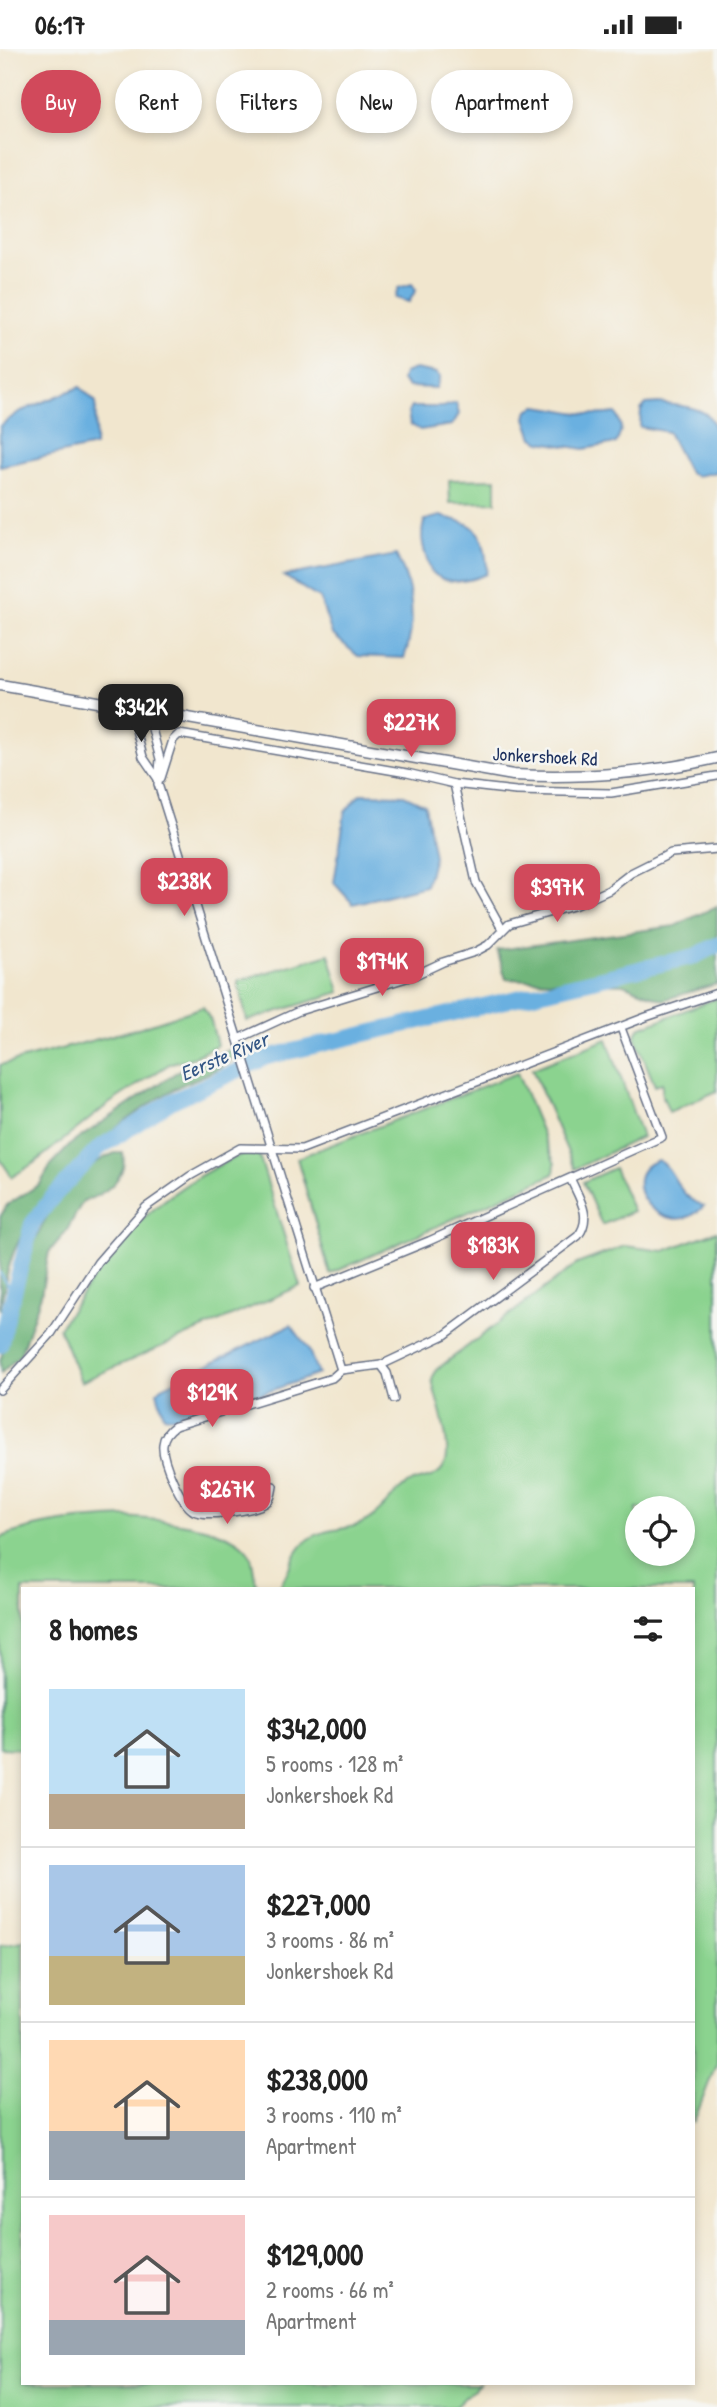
<!DOCTYPE html>
<meta charset="utf-8">
<style>
body{margin:0;font-family:"Patrick Hand",sans-serif;background:#f2f2f2;color:#222;height:100vh;display:flex;flex-direction:column;font-size:26px;white-space:nowrap}
*{box-sizing:border-box;margin:0}
p{font-size:23px;color:#767676}
.icon{flex:none;width:38px;height:38px;fill:none;stroke:currentColor;stroke-width:2;stroke-linecap:round;stroke-linejoin:round}
.map{position:relative;flex:1;overflow:hidden}
.drawer{position:absolute;left:21px;top:1538px;width:674px;height:798px;display:flex;flex-direction:column;background:#fff;border-radius:0px;box-shadow:0 4px 10px #0003}
.drawer>*{flex:none}
.hud{position:absolute;left:21px;top:21px;width:676px;height:63px;display:flex;gap:14px}
.controls{position:absolute;left:625px;top:1447px;display:grid;gap:14px}
.controls a{display:grid;place-items:center;width:70px;height:70px;border-radius:50%;background:#fff;box-shadow:0 4px 10px #0003;font-size:35px}
.price{position:absolute;translate:-50% -60px;padding:0 16px;border-radius:14px;background:#d1495b;color:#fff;font-size:23px;line-height:46px;filter:drop-shadow(0 2px 4px #0008)}
.price::after{content:'';position:absolute;left:50%;top:42px;width:21px;height:16px;margin-left:-10px;background:inherit;clip-path:polygon(0 0,100% 0,50% 100%)}
.price.selected{background:#222;color:#fff}
ul{padding:0;list-style:none}
li{display:flex;align-items:center;gap:21px;height:175px;padding:0 28px}
li+li{border-top:2px solid #e0e0e0}
li span{display:grid;place-items:center;flex:none;width:196px;height:140px;border-radius:0px;color:#555}
li>.icon{margin-inline-start:auto}
span .icon{width:84px;height:84px;fill:#fffc;stroke-width:1}
li b{font-size:30px}
h2{display:flex;justify-content:space-between;align-items:center;height:84px;padding:0 28px;font-size:30px}
.chip{padding:0 24px;border-radius:32px;background:#fff;box-shadow:0 4px 10px #0003;font-size:24px;line-height:63px}
.chip.selected{background:#d1495b;color:#fff}
.status{display:flex;justify-content:space-between;align-items:center;height:49px;padding:0 35px;background:#fff;direction:ltr}
.status svg{height:19px;fill:currentColor}
.map>svg:first-child{display:block}
</style>
<div class="status"><b>06:17</b><svg viewBox="0 0 49 12"><path d="M0 12V9h3v3zM5 12V6h3v6zM10 12V3h3v9zM15 12V0h3v12zM26 1h20v11H26zM47 4h2v5h-2z"/></svg></div>
<div class="map">
<svg width="717" height="2358" viewBox="0 0 717 2358">
<rect width="100%" height="100%" fill="#f6f6f2"/>
<filter id="ink" filterUnits="userSpaceOnUse"><feTurbulence type="fractalNoise" baseFrequency=".0143" numOctaves="2"/><feDisplacementMap in="SourceGraphic" scale="14" xChannelSelector="R" yChannelSelector="G"/><feConvolveMatrix kernelMatrix="1 2 1 2 8 2 1 2 1" color-interpolation-filters="sRGB"/></filter>
<filter id="wash" filterUnits="userSpaceOnUse"><feTurbulence type="fractalNoise" baseFrequency=".00686" numOctaves="4" result="noise"/><feDisplacementMap in="SourceGraphic" scale="28" xChannelSelector="R" yChannelSelector="G"/><feGaussianBlur stdDeviation="1.57" result="paint"/><feColorMatrix in="noise" values="0 0 0 0 0 0 0 0 0 0 0 0 0 0 0 0 0 1.4 0 .05"/><feComposite in="paint" operator="in"/></filter>
<g filter="url(#wash)">
<rect width="100%" height="100%" fill="#f1e6ce"/>
<g fill="#8bd38f" stroke="#538176" stroke-width="2" fill-rule="evenodd">
<path d="M 496,430 L 496,453 L 450,454 L 449,431 Z"/>
<path d="M 329,905 L 340,943 L 247,972 L 238,932 Z"/>
<path d="M 717,949 L 717,1042 L 669,1063 L 662,1045 L 662,1034 L 655,1037 L 635,988 L 639,979 Z"/>
<path d="M 203,958 L 211,972 L 217,996 L 192,1009 L 171,1014 L 110,1054 L 34,1114 L 12,1128 L 0,1110 L 0,1016 L 132,981 Z"/>
<path d="M 607,990 L 642,1088 L 575,1120 L 532,1020 Z"/>
<path d="M 517,1024 L 555,1115 L 554,1125 L 330,1225 L 297,1109 Z"/>
<path d="M 251,1101 L 258,1103 L 300,1237 L 81,1333 L 59,1279 C 118,1190 151,1145 251,1101 Z"/>
<path d="M 614,1119 L 633,1162 L 602,1176 L 583,1133 Z"/>
<path d="M 717,1182 L 717,2013 L 693,2075 L 693,1540 L 278,1540 C 289,1524 293,1502 309,1490 C 325,1479 343,1482 360,1475 C 380,1467 389,1449 404,1437 C 417,1427 436,1434 445,1415 C 453,1397 436,1351 432,1331 L 436,1321 L 577,1215 L 625,1197 L 664,1202 ZM 637,1460 L 682,1460 L 682,1505 L 637,1505 Z"/>
<path d="M 127,1468 C 156,1471 238,1475 251,1508 C 254,1518 254,1530 258,1540 L 23,1540 L 23,1700 L 0,1699 L 0,1489 C 39,1472 85,1470 127,1468 Z"/>
<path d="M 23,1893 L 23,2334 L 479,2335 L 455,2358 L 0,2358 L 0,1897 Z"/>
</g>
<g fill="#70b57a" stroke="#46726c" stroke-width="2">
<path d="M 717,857 L 717,935 L 663,951 L 623,935 L 506,930 L 497,901 L 675,877 Z"/>
<path d="M 231,1000 L 237,1001 C 228,1022 192,1029 174,1040 C 110,1078 48,1130 16,1198 C 7,1217 4,1241 0,1261 L 0,1168 L 7,1156 L 40,1135 L 51,1116 L 72,1094 L 180,1021 Z"/>
<path d="M 115,1104 L 123,1104 C 128,1129 105,1146 83,1152 L 66,1183 L 49,1203 L 41,1246 L 20,1306 L 1,1324 L 0,1313 C 20,1240 34,1135 115,1104 Z"/>
</g>
<g fill="#6ab0e0" stroke="#42709f" stroke-width="2">
<path d="M 412,235 L 416,241 L 409,253 L 395,249 L 398,239 Z"/>
<path d="M 415,320 L 436,324 L 440,328 L 436,339 L 408,338 L 402,332 L 404,324 Z"/>
<path d="M 80,338 L 96,353 L 95,397 L 0,417 L 0,377 L 19,363 Z"/>
<path d="M 456,354 L 459,365 L 452,376 L 420,381 L 410,375 L 408,364 L 411,358 L 443,358 Z"/>
<path d="M 659,354 C 717,361 717,363 717,423 L 696,427 L 689,424 L 668,383 L 640,378 L 641,361 L 646,355 Z"/>
<path d="M 536,357 C 564,360 587,369 616,364 C 622,377 623,381 616,394 L 584,400 L 541,393 L 533,389 L 526,369 L 528,361 Z"/>
<path d="M 440,467 C 465,473 480,474 485,502 C 486,511 488,516 486,525 C 469,533 445,537 431,522 C 425,506 418,487 425,471 Z"/>
<path d="M 396,506 C 413,537 417,575 404,609 L 358,607 L 332,585 L 320,550 L 284,527 Z"/>
<path d="M 360,745 L 404,746 L 425,756 L 434,808 L 426,837 L 353,855 L 334,834 L 345,763 Z"/>
<path d="M 658,1111 C 678,1122 673,1145 704,1157 C 666,1198 608,1128 658,1111 Z"/>
<path d="M 291,1276 L 308,1299 L 318,1325 C 294,1334 182,1373 164,1367 L 157,1343 L 162,1338 Z"/>
</g>
<g fill="none" stroke-linecap="round" stroke-linejoin="round">
<path stroke="#6ab0e0" stroke-width="2.5" d="M 0,1224 L 12,1243"/>
<path stroke="#6ab0e0" stroke-width="16" d="M 0,1296 L 32,1175 L 51,1150 L 99,1099 L 172,1052 L 267,1008 L 695,907 L 717,896"/>
</g>
</g>
<g filter="url(#ink)">
<g fill="none" stroke-linecap="round" stroke-linejoin="round">
<defs>
<g id="street">
<path d="M 130,657 L 143,708 L 158,730"/>
<path d="M 147,661 L 160,710 L 158,735 L 341,1321 L 332,1329 L 175,1377 C 169,1381 164,1387 163,1395 C 161,1410 181,1455 194,1462 C 206,1468 259,1462 268,1452 C 272,1448 272,1442 273,1437"/>
<path d="M 161,729 L 173,691 L 179,685 L 407,724 L 454,735 L 516,742 L 611,744 L 717,727"/>
<path d="M 454,735 L 476,833 L 502,880"/>
<path d="M 238,990 L 299,962 L 413,927 L 443,913 L 475,903 L 488,896 L 509,875 L 576,856 L 609,841 L 631,824 L 671,804 L 717,800"/>
<path d="M 314,1239 L 429,1192 L 662,1088 L 621,979"/>
<path d="M 381,1316 L 445,1286 L 578,1187 C 593,1168 579,1149 571,1131"/>
<path d="M 341,1321 L 381,1316 L 387,1324 L 394,1350"/>
<path d="M 0,1341 L 51,1285 L 98,1213 L 146,1158 L 190,1127 L 240,1099 L 302,1100 L 646,968 L 717,944"/>
</g>
<path id="secondary" d="M 0,636 L 513,726 C 584,729 648,725 717,709"/>
</defs>
<use href="#street" stroke="#666f85" stroke-width="10"/>
<use href="#secondary" stroke="#666f85" stroke-width="13"/>
<use href="#street" stroke="#fff" stroke-width="7"/>
<use href="#secondary" stroke="#fff" stroke-width="10"/>
</g>
</g>
<g text-anchor="middle" dominant-baseline="central" stroke-width="5" stroke-linejoin="round" paint-order="stroke">
<g font-size="19" fill="#1b2f5e" stroke="#f6f6f2">
<text transform="translate(545 707) rotate(3)">Jonkershoek Rd</text>
</g>
<g font-size="21" font-style="italic" fill="#335685" stroke="#f6f6f2">
<text transform="translate(224 1007) rotate(-23)">Eerste River</text>
</g>
</g>
</svg>
<div class="controls">
<a><svg class="icon" aria-label="locate" viewBox="0 0 24 24"><circle cx="12" cy="12" r="6"/><path d="M12 2v4M12 18v4M2 12h4M18 12h4"/></svg></a>
</div>
<b class="price selected" style="left:141px;top:695px">$342K</b>
<b class="price" style="left:411px;top:710px">$227K</b>
<b class="price" style="left:184px;top:869px">$238K</b>
<b class="price" style="left:557px;top:875px">$397K</b>
<b class="price" style="left:382px;top:949px">$174K</b>
<b class="price" style="left:493px;top:1233px">$183K</b>
<b class="price" style="left:212px;top:1380px">$129K</b>
<b class="price" style="left:227px;top:1477px">$267K</b>
<div class="hud">
<a class="chip selected">Buy</a>
<a class="chip">Rent</a>
<a class="chip">Filters</a>
<a class="chip">New</a>
<a class="chip">Apartment</a>
</div>
<section class="drawer">
<h2>8 homes<svg class="icon" aria-label="filters" viewBox="0 0 24 24"><path d="M4 7h16M4 17h16"/><circle cx="9" cy="7" r="2"/><circle cx="15" cy="17" r="2"/></svg></h2>
<ul>
<li><span style="background:linear-gradient(#bfe0f5 75%,#b9a48a 0)"><svg class="icon" aria-label="home" viewBox="0 0 24 24"><path d="M3 11l9-7 9 7M6 9v11h12V9"/></svg></span><div><b>$342,000</b><p>5 rooms · 128 m²</p><p>Jonkershoek Rd</p></div></li>
<li><span style="background:linear-gradient(#a9c7e8 65%,#c2b280 0)"><svg class="icon" aria-label="home" viewBox="0 0 24 24"><path d="M3 11l9-7 9 7M6 9v11h12V9"/></svg></span><div><b>$227,000</b><p>3 rooms · 86 m²</p><p>Jonkershoek Rd</p></div></li>
<li><span style="background:linear-gradient(#ffd9b3 65%,#9aa5b1 0)"><svg class="icon" aria-label="home" viewBox="0 0 24 24"><path d="M3 11l9-7 9 7M6 9v11h12V9"/></svg></span><div><b>$238,000</b><p>3 rooms · 110 m²</p><p>Apartment</p></div></li>
<li><span style="background:linear-gradient(#f6c9c9 75%,#9aa5b1 0)"><svg class="icon" aria-label="home" viewBox="0 0 24 24"><path d="M3 11l9-7 9 7M6 9v11h12V9"/></svg></span><div><b>$129,000</b><p>2 rooms · 66 m²</p><p>Apartment</p></div></li>
</ul>
</section>
</div>
